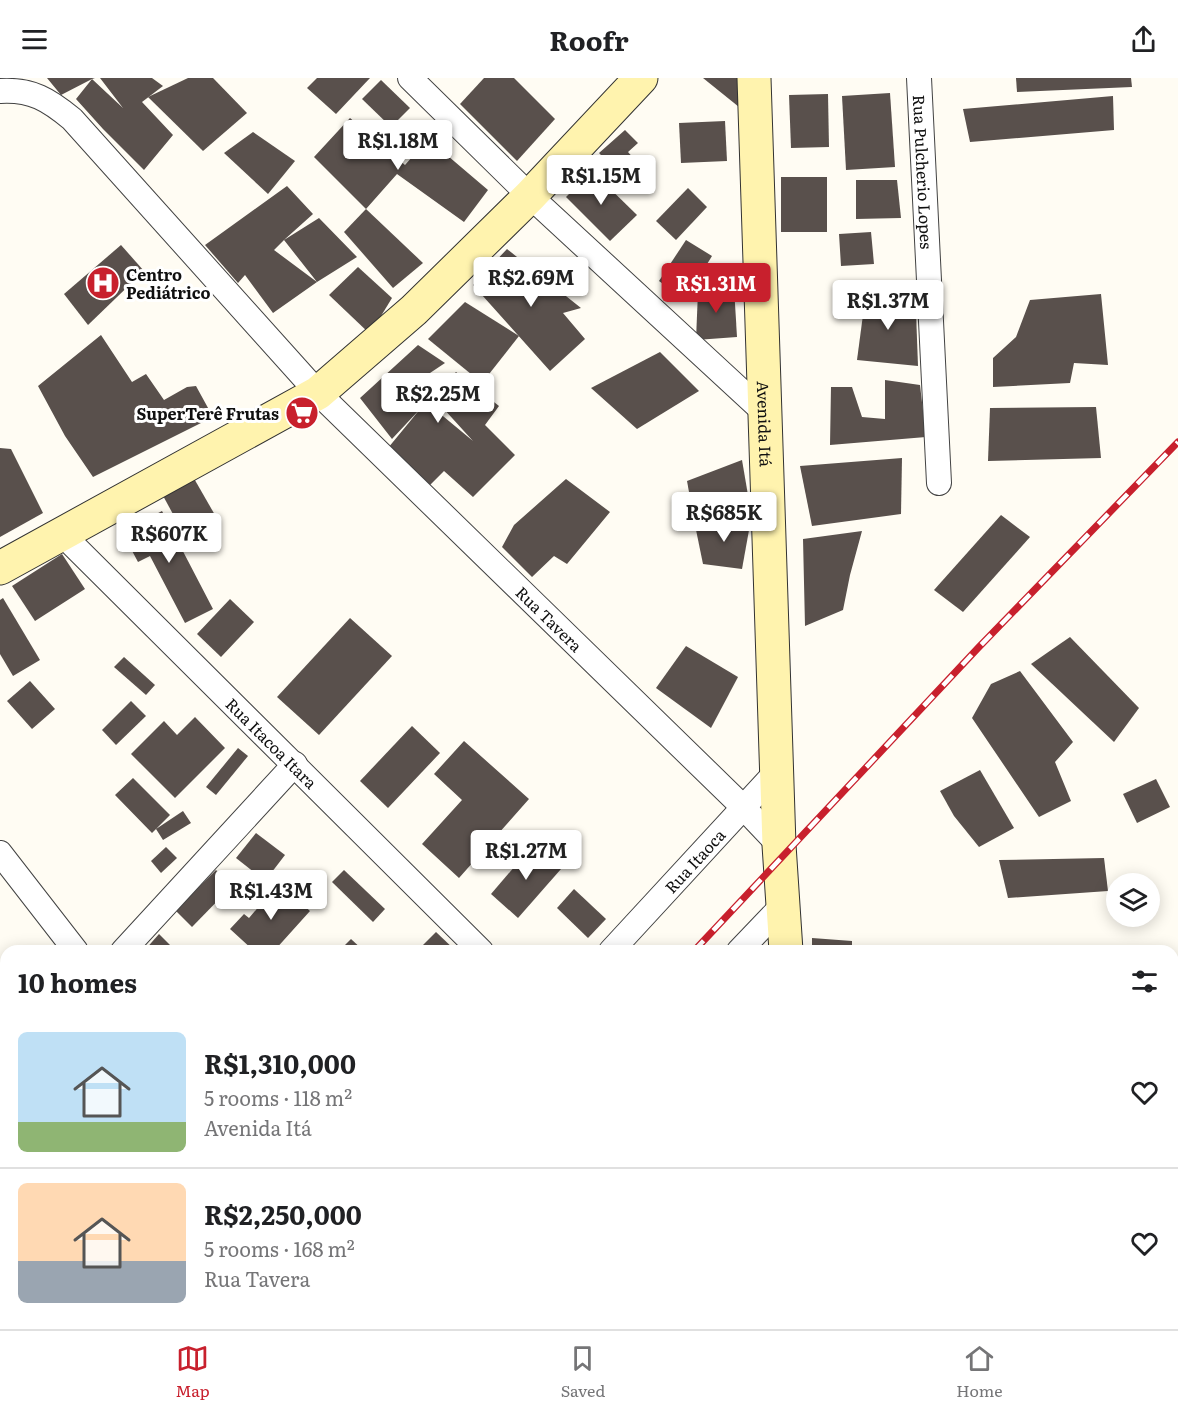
<!DOCTYPE html>
<meta charset="utf-8">
<style>
body{margin:0;font-family:Literata,serif;background:#f6f6f6;color:#202124;height:100vh;display:flex;flex-direction:column;font-size:22px;white-space:nowrap}
*{box-sizing:border-box;margin:0}
p{font-size:20px;color:#757577}
.icon{flex:none;width:33px;height:33px;fill:none;stroke:currentColor;stroke-width:2;stroke-linecap:round;stroke-linejoin:round}
.map{position:relative;flex:1;overflow:hidden}
.side{position:absolute;left:0px;top:867px;width:1179px;height:384px;display:flex;flex-direction:column;background:#fff;border-radius:18px 18px 0 0;box-shadow:0 3px 15px #0003}
.side>*{flex:none}
.controls{position:absolute;left:1106px;top:795px;display:grid;gap:12px}
.controls a{display:grid;place-items:center;width:54px;height:54px;border-radius:50%;background:#fff;box-shadow:0 3px 15px #0003;font-size:30px}
.price{position:absolute;translate:-50% -51px;padding:0 14px;border-radius:6px;background:#fff;color:#222;font-size:20px;line-height:39px;filter:drop-shadow(0 2px 3px #0008)}
.price::after{content:'';position:absolute;left:50%;top:36px;width:18px;height:14px;margin-left:-9px;background:inherit;clip-path:polygon(0 0,100% 0,50% 100%)}
.price.active{background:#c8202d;color:#fff}
ul{padding:0;list-style:none}
li{display:flex;align-items:center;gap:18px;height:150px;padding:0 18px}
li+li{border-top:2px solid #e0e0e0}
li span{display:grid;place-items:center;flex:none;width:168px;height:120px;border-radius:9px;color:#555}
li>.icon{margin-inline-start:auto}
span .icon{width:72px;height:72px;fill:#fffc;stroke-width:1}
li b{font-size:26px}
h2{display:flex;justify-content:space-between;align-items:center;height:72px;padding:0 18px;font-size:26px}
header{display:flex;justify-content:space-between;align-items:center;height:78px;padding:0 18px;background:#fff;font-size:27px;font-weight:700}
.menu{display:flex;justify-content:space-around;align-items:center;height:84px;border-top:2px solid #e0e0e0;background:#fff;font-size:16px;color:#757577}
.menu a{display:grid;justify-items:center;gap:3px}
.menu .active{color:#c8202d}
.map>svg:first-child{display:block}
</style>
<header><svg class="icon" aria-label="menu" viewBox="0 0 24 24"><path d="M4 6h16M4 12h16M4 18h16"/></svg>Roofr<svg class="icon" aria-label="share" viewBox="0 0 24 24"><path d="M12 15V3M7 8l5-5 5 5M5 13v7h14v-7"/></svg></header>
<div class="map">
<svg width="1178" height="1251" viewBox="0 0 1178 1251">
<rect width="100%" height="100%" fill="#fffcf3"/>
<g fill="#59504c" fill-rule="evenodd">
<path d="M 47,0 L 95,0 L 92,1 L 123,30 L 100,0 L 152,0 L 163,8 L 142,24 L 173,57 L 144,92 L 103,51 L 76,21 L 92,1 L 61,17 Z"/>
<path d="M 188,0 L 213,0 L 247,35 L 203,73 L 148,19 Z"/>
<path d="M 317,0 L 370,0 L 336,36 L 307,10 Z"/>
<path d="M 484,0 L 514,0 L 555,41 L 517,83 L 460,26 Z"/>
<path d="M 703,0 L 739,0 L 739,29 Z"/>
<path d="M 1016,0 L 1131,0 L 1132,9 L 1017,14 Z"/>
<path d="M 381,2 L 410,30 L 391,49 L 362,21 Z"/>
<path d="M 890,15 L 895,89 L 846,92 L 842,18 Z"/>
<path d="M 828,16 L 829,69 L 791,70 L 789,17 Z"/>
<path d="M 1113,18 L 1114,52 L 970,64 L 963,31 Z"/>
<path d="M 350,40 L 405,87 L 428,61 L 488,112 L 464,144 L 397,96 L 366,131 L 314,79 Z"/>
<path d="M 725,43 L 727,83 L 681,85 L 679,45 Z"/>
<path d="M 625,52 L 638,65 L 628,74 L 636,83 L 620,97 L 599,75 Z"/>
<path d="M 253,54 L 295,83 L 268,116 L 224,75 Z"/>
<path d="M 592,93 L 637,137 L 610,163 L 566,119 Z"/>
<rect x="781" y="99" width="46" height="55"/>
<path d="M 856,102 L 897,102 L 901,140 L 856,141 Z"/>
<path d="M 287,108 L 313,136 L 284,162 L 319,140 L 357,179 L 317,204 L 284,162 L 274,172 L 317,204 L 273,235 L 245,197 L 238,205 L 205,167 Z"/>
<path d="M 688,110 L 707,129 L 676,162 L 656,143 Z"/>
<path d="M 366,131 L 423,185 L 393,210 L 344,154 Z"/>
<path d="M 871,154 L 874,186 L 841,188 L 839,156 Z"/>
<path d="M 686,162 L 712,178 L 685,222 L 659,203 Z"/>
<path d="M 121,167 L 144,193 L 88,247 L 64,216 Z"/>
<path d="M 507,171 L 581,230 L 563,235 L 585,261 L 550,293 L 473,207 Z"/>
<path d="M 358,189 L 392,220 L 370,256 L 329,217 Z"/>
<path d="M 734,209 L 737,259 L 696,262 L 698,213 Z"/>
<path d="M 866,214 L 890,214 L 916,234 L 918,288 L 857,282 Z"/>
<path d="M 1101,216 L 1108,287 L 1074,285 L 1070,305 L 993,309 L 993,280 L 1016,259 L 1030,222 Z"/>
<path d="M 465,224 L 519,258 L 482,305 L 428,261 Z"/>
<path d="M 101,257 L 132,304 L 146,296 L 164,322 L 187,309 L 196,308 L 213,339 L 93,399 L 65,358 L 38,308 Z"/>
<path d="M 418,267 L 445,285 L 421,301 L 432,318 L 456,294 L 499,328 L 485,347 L 515,377 L 473,419 L 444,393 L 429,408 L 388,370 L 421,330 L 392,361 L 360,320 ZM 432,318 L 473,363 L 426,324 Z"/>
<path d="M 660,274 L 699,313 L 637,351 L 591,310 Z"/>
<path d="M 885,302 L 920,307 L 926,359 L 830,367 L 831,309 L 852,309 L 862,339 L 885,341 Z"/>
<path d="M 1096,329 L 1101,380 L 988,383 L 990,330 Z"/>
<path d="M 0,370 L 11,371 L 43,435 L 0,459 Z"/>
<path d="M 902,380 L 901,436 L 812,448 L 800,388 Z"/>
<path d="M 742,382 L 749,423 L 693,436 L 687,403 Z"/>
<path d="M 192,397 L 219,444 L 187,462 L 161,414 Z"/>
<path d="M 566,401 L 610,434 L 567,486 L 554,478 L 532,499 L 502,469 L 514,447 Z"/>
<path d="M 162,433 L 213,531 L 185,545 L 150,478 L 138,484 L 122,454 Z"/>
<path d="M 1001,437 L 1030,459 L 963,534 L 934,512 Z"/>
<path d="M 751,441 L 742,491 L 703,486 L 695,447 Z"/>
<path d="M 862,453 L 850,497 L 843,532 L 805,548 L 803,461 Z"/>
<path d="M 62,476 L 85,511 L 35,543 L 12,508 Z"/>
<path d="M 3,520 L 40,582 L 13,598 L 0,576 L 0,522 Z"/>
<path d="M 230,521 L 254,544 L 221,579 L 197,556 Z"/>
<path d="M 350,540 L 392,578 L 319,657 L 277,619 Z"/>
<path d="M 1070,559 L 1139,630 L 1114,664 L 1031,586 Z"/>
<path d="M 686,568 L 738,599 L 711,650 L 656,610 Z"/>
<path d="M 124,579 L 155,607 L 146,617 L 114,589 Z"/>
<path d="M 1020,593 L 1073,664 L 1055,684 L 1071,723 L 1039,739 L 972,640 L 991,606 Z"/>
<path d="M 30,603 L 55,631 L 32,651 L 7,623 Z"/>
<path d="M 131,623 L 146,638 L 116,667 L 102,652 Z"/>
<path d="M 195,639 L 225,670 L 175,720 L 131,676 L 164,643 L 177,657 Z"/>
<path d="M 412,648 L 440,675 L 388,730 L 360,703 Z"/>
<path d="M 464,663 L 529,721 L 459,800 L 422,766 L 462,722 L 434,696 Z"/>
<path d="M 238,670 L 248,678 L 216,717 L 206,709 Z"/>
<path d="M 980,692 L 1014,750 L 979,769 L 954,738 L 940,713 Z"/>
<path d="M 133,700 L 170,737 L 156,751 L 183,733 L 191,745 L 163,762 L 156,751 L 152,755 L 115,717 Z"/>
<path d="M 1156,701 L 1170,729 L 1137,745 L 1123,716 Z"/>
<path d="M 256,755 L 285,777 L 265,803 L 236,780 Z"/>
<path d="M 533,767 L 561,791 L 518,840 L 491,816 Z"/>
<path d="M 166,769 L 177,780 L 161,795 L 151,783 Z"/>
<path d="M 1104,780 L 1108,813 L 1008,820 L 999,782 Z"/>
<path d="M 216,792 L 232,808 L 192,849 L 175,832 Z"/>
<path d="M 344,792 L 385,831 L 373,844 L 332,804 Z"/>
<path d="M 279,805 L 310,833 L 274,873 L 252,873 L 253,872 L 230,851 L 244,836 L 249,840 Z"/>
<path d="M 574,811 L 606,841 L 588,860 L 557,830 Z"/>
<path d="M 436,854 L 456,873 L 417,873 Z"/>
<path d="M 159,856 L 172,869 L 168,873 L 144,873 Z"/>
<path d="M 812,860 L 852,863 L 852,873 L 812,873 Z"/>
<path d="M 351,861 L 364,873 L 339,873 Z"/>
<path d="M 6,1043 L 6,1071 L 0,1073 L 0,1044 Z"/>
<path d="M 1,1196 L 6,1196 L 6,1241 L 4,1241 Z"/>
<path d="M 173,1245 L 212,1245 L 206,1251 L 179,1251 Z"/>
<path d="M 446,1245 L 486,1245 L 487,1251 L 447,1251 Z"/>
<path d="M 511,1245 L 531,1245 L 533,1251 L 513,1251 Z"/>
<path d="M 586,1245 L 604,1245 L 607,1251 L 572,1251 Z"/>
<path d="M 893,1247 L 894,1251 L 868,1251 L 868,1249 Z"/>
</g>
<g fill="none" stroke-linecap="round" stroke-linejoin="round">
<defs>
<g id="street">
<path d="M 410,0 L 530,118 L 765,335"/>
<path id="s1" d="M 919,0 L 939,405"/>
<path id="s2" d="M 0,13 C 32,11 49,22 72,41 L 318,315 L 744,730 L 779,767"/>
<path id="s3" d="M 62,456 L 481,873"/>
<path d="M 0,775 L 76,873"/>
<path d="M 123,873 L 295,686"/>
<path id="s4" d="M 611,873 L 777,693"/>
<path d="M 739,873 L 783,827"/>
<path d="M 1173,905 L 1178,904"/>
<path d="M 542,1245 L 544,1251"/>
<path d="M 1169,1245 L 1170,1251"/>
<path d="M 256,1251 L 261,1245"/>
<path d="M 377,1251 L 383,1245"/>
</g>
<g id="secondary">
<path id="s5" d="M 754,0 L 779,767 L 786,873"/>
<path d="M 0,490 L 318,315 L 414,232 L 530,118 L 641,0"/>
<path d="M 812,1245 L 813,1251"/>
</g>
</defs>
<use href="#street" stroke="#434343" stroke-width="26"/>
<use href="#secondary" stroke="#323232" stroke-width="35"/>
<use href="#street" stroke="#fff" stroke-width="24"/>
<use href="#secondary" stroke="#fff3ae" stroke-width="33"/>
<defs>
<g id="rail">
<path d="M 694,873 L 978,570 L 1178,364"/>
<path d="M 334,1251 L 339,1245"/>
</g>
</defs>
<use href="#rail" stroke="#c8202d" stroke-width="7"/>
<use href="#rail" stroke="#fff" stroke-width="4.5" stroke-dasharray="14" stroke-linecap="butt"/>
</g>
<defs>
<symbol id="hospital-disc" viewBox="-11 -11 22 22"><circle r="9.5" fill="#c8202d" stroke="#fff"/><path d="M-5-5h3v3.5h4V-5h3V5h-3V1.5h-4V5h-3Z" fill="#fff"/></symbol>
<symbol id="supermarket-disc" viewBox="-11 -11 22 22"><circle r="9.5" fill="#c8202d" stroke="#fff"/><path d="M-6-5.5h2.5l.6 2H6L4.5 2H-2.5L-4.4-4H-6ZM-1.5 3.2a1.3 1.3 0 1 0 .1 0ZM3 3.2a1.3 1.3 0 1 0 .1 0Z" fill="#fff"/></symbol>
</defs>
<g fill-rule="evenodd">
<use href="#hospital-disc" x="84" y="186" width="38" height="38"/>
<use href="#supermarket-disc" x="283" y="316" width="38" height="38"/>
</g>
<g text-anchor="middle" dominant-baseline="central" stroke-width="6" stroke-linejoin="round" paint-order="stroke">
<g font-size="16" fill="#101010" stroke="#fff">
<text stroke="none"><textPath href="#s1" startOffset="94">Rua Pulcherio Lopes</textPath></text>
<text stroke="none"><textPath href="#s5" startOffset="346">Avenida Itá</textPath></text>
<text stroke="none"><textPath href="#s2" startOffset="771">Rua Tavera</textPath></text>
<text stroke="none"><textPath href="#s3" startOffset="296">Rua Itacoa Itara</textPath></text>
<text stroke="none"><textPath href="#s4" startOffset="123">Rua Itaoca</textPath></text>
</g>
<g font-size="16" font-weight="bold" fill="#101010" stroke="#fff" text-anchor="start">
<text x="126" y="196">Centro<tspan x="126" dy="18">Pediátrico</tspan></text>
<text x="279" y="335" text-anchor="end">SuperTerê Frutas</text>
</g>
</g>
</svg>
<div class="controls">
<a><svg class="icon" aria-label="layers" viewBox="0 0 24 24"><path d="M12 4l9 5-9 5-9-5zM3 14l9 5 9-5"/></svg></a>
</div>
<b class="price" style="left:398px;top:93px">R$1.18M</b>
<b class="price" style="left:601px;top:128px">R$1.15M</b>
<b class="price" style="left:531px;top:230px">R$2.69M</b>
<b class="price active" style="left:716px;top:236px">R$1.31M</b>
<b class="price" style="left:888px;top:253px">R$1.37M</b>
<b class="price" style="left:438px;top:346px">R$2.25M</b>
<b class="price" style="left:724px;top:465px">R$685K</b>
<b class="price" style="left:169px;top:486px">R$607K</b>
<b class="price" style="left:526px;top:803px">R$1.27M</b>
<b class="price" style="left:271px;top:843px">R$1.43M</b>
<section class="side">
<h2>10 homes<svg class="icon" aria-label="filters" viewBox="0 0 24 24"><path d="M4 7h16M4 17h16"/><circle cx="9" cy="7" r="2"/><circle cx="15" cy="17" r="2"/></svg></h2>
<ul>
<li><span style="background:linear-gradient(#bfe0f5 75%,#8fb573 0)"><svg class="icon" aria-label="home" viewBox="0 0 24 24"><path d="M3 11l9-7 9 7M6 9v11h12V9"/></svg></span><div><b>R$1,310,000</b><p>5 rooms · 118 m²</p><p>Avenida Itá</p></div><svg class="icon" aria-label="heart" viewBox="0 0 24 24"><path d="M12 20l-8-8c-3-5 5-10 8-4 3-6 11-1 8 4z"/></svg></li>
<li><span style="background:linear-gradient(#ffd9b3 65%,#9aa5b1 0)"><svg class="icon" aria-label="home" viewBox="0 0 24 24"><path d="M3 11l9-7 9 7M6 9v11h12V9"/></svg></span><div><b>R$2,250,000</b><p>5 rooms · 168 m²</p><p>Rua Tavera</p></div><svg class="icon" aria-label="heart" viewBox="0 0 24 24"><path d="M12 20l-8-8c-3-5 5-10 8-4 3-6 11-1 8 4z"/></svg></li>
</ul>
</section>
</div>
<nav class="menu">
<a class="active"><svg class="icon" aria-label="map" viewBox="0 0 24 24"><path d="M3 6l6-2 6 2 6-2v14l-6 2-6-2-6 2zM9 4v14M15 6v14"/></svg>Map</a>
<a><svg class="icon" aria-label="saved" viewBox="0 0 24 24"><path d="M7 4h10v16l-5-4-5 4z"/></svg>Saved</a>
<a><svg class="icon" aria-label="home" viewBox="0 0 24 24"><path d="M3 11l9-7 9 7M6 9v11h12V9"/></svg>Home</a>
</nav>
